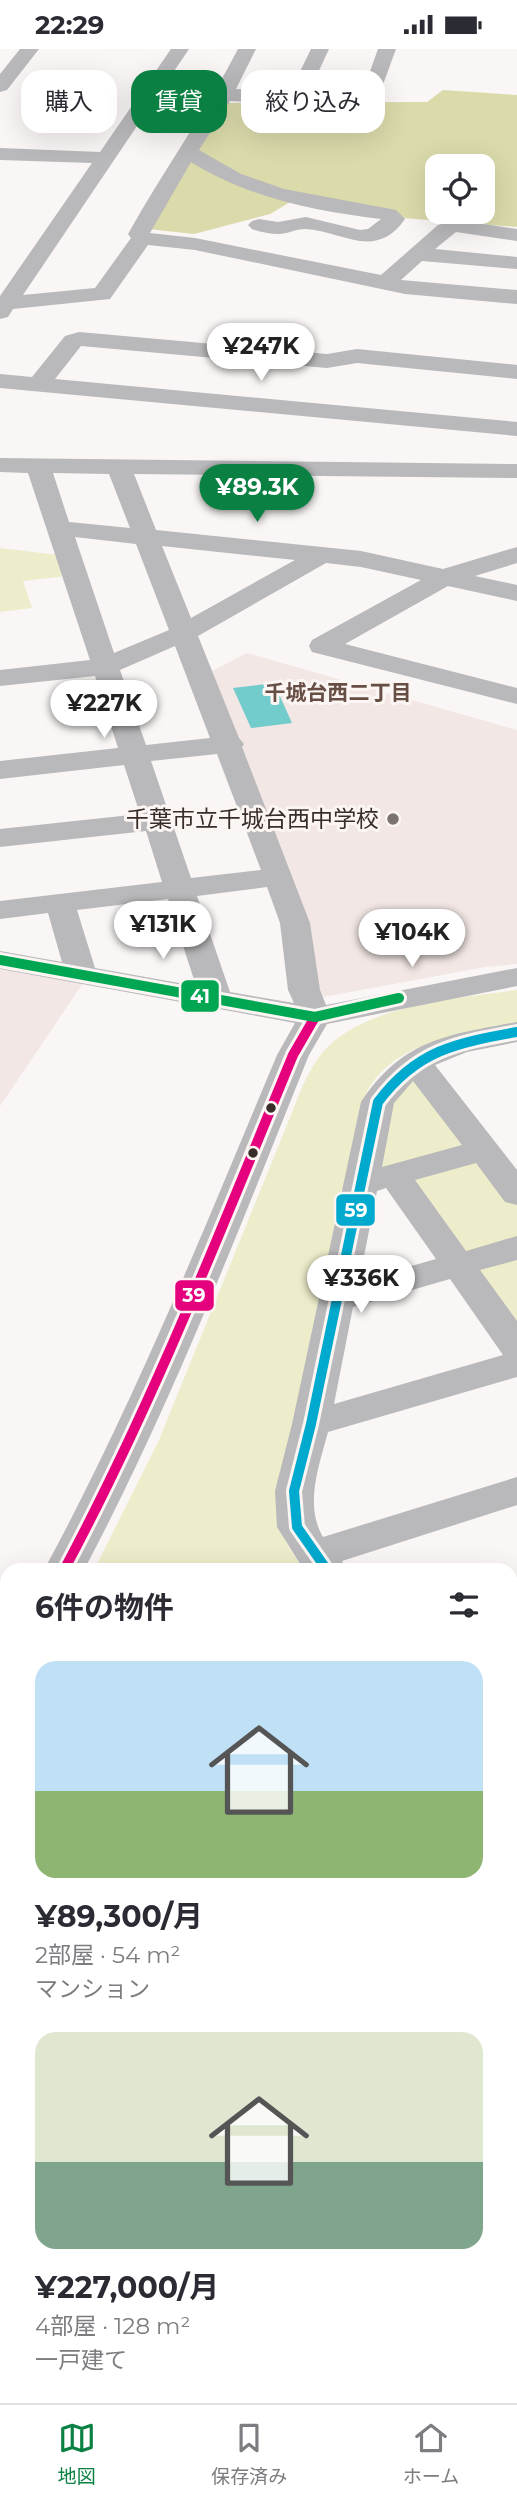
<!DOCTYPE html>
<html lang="ja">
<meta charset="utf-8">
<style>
body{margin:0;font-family:Montserrat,"Noto Sans JP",sans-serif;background:#f7f7f7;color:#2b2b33;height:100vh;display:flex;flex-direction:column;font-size:26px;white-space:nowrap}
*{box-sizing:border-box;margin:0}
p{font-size:23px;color:#7c7c81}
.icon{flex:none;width:38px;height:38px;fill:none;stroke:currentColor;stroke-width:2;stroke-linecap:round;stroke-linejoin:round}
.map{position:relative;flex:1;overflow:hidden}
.drawer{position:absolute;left:0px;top:1514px;width:518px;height:842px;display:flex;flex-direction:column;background:#fff;border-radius:21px 21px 0 0;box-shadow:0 7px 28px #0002}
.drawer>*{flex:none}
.hud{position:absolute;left:21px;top:21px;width:476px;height:63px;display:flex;gap:14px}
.fabs{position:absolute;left:425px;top:105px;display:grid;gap:14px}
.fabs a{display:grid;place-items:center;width:70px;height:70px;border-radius:14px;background:#fff;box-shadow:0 7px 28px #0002;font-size:35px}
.price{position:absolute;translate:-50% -60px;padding:0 16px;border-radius:24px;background:#fff;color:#222;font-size:23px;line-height:46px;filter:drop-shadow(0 2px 4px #0008)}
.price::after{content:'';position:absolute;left:50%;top:42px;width:21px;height:16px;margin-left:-10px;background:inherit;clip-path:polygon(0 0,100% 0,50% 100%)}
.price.on{background:#0b8043;color:#fff}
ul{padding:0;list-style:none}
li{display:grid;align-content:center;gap:14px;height:371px;padding:0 35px}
li span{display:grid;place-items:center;height:217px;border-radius:21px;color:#555}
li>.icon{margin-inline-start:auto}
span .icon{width:126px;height:126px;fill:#fffc;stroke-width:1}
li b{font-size:30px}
h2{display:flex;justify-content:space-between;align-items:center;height:84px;padding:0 35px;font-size:30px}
.tag{padding:0 24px;border-radius:21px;background:#fff;box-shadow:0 7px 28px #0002;font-size:24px;line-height:63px}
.tag.on{background:#0b8043;color:#fff}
.status{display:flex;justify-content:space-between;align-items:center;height:49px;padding:0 35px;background:#fff;direction:ltr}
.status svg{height:19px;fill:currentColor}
.menu{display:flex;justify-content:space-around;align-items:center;height:98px;border-top:2px solid #e1e1e2;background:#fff;font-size:19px;color:#7c7c81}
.menu a{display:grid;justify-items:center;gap:4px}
.menu .on{color:#0b8043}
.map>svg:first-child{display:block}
</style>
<div class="status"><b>22:29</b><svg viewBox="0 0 49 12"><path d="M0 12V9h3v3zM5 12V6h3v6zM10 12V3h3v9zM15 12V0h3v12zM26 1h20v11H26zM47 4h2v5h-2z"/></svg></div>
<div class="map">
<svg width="517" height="2354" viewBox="0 0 517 2354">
<rect width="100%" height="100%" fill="#f9f6f5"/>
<g fill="#f2e7e4">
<path d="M 247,604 L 517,681 L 517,915 L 485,918 L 318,949 L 210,623 Z"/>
<path d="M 0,920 L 83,934 L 0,1057 Z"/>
</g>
<g fill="#ededcb">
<path d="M 0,499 L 58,506 L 66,527 L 23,532 L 32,559 L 0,563 Z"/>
<path d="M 517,941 L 517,975 C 466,984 392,991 366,1045 C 363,1053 361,1063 358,1071 L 281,1475 L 287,1495 L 304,1521 L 94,1521 L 159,1391 L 293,1061 C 301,1040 309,1020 323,1003 C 363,956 459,949 517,941 Z"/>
<path d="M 406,1028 L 420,1031 L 467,1098 L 384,1121 L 376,1117 L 385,1073 Z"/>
<path d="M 474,1110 L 517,1155 L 517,1192 L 459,1207 L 401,1128 Z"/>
<path d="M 517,1203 L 517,1288 L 464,1218 Z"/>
</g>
<path fill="#dadaab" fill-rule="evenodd" d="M 443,41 L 517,46 L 517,178 L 390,168 L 292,152 L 270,165 L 194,185 L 139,179 L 222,54 L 427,53 ZM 438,117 L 483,117 L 483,163 L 438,163 Z"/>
<path fill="#73cccc" d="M 274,634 L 292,674 L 251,679 L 233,639 Z"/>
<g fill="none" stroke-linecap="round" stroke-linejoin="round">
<g fill="#b9b8ba" fill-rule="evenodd">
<path d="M 20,0 L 39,0 L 7,41 L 0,43 L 0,25 Z"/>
<path d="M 171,0 L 189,0 L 23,246 L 95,239 L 131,189 L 128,185 C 163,122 205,64 238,0 L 256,0 L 236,40 L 291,41 L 311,0 L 329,0 L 310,41 L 363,42 L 378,0 L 396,0 L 377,52 L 297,55 L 230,52 L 199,101 L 241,125 L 284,140 L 396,161 L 405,170 C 375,213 341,181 305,180 C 296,180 287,185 278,185 C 270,185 260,183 252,180 L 248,176 L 252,172 L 259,170 L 278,173 L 306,168 L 360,181 L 368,180 L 381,170 C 314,162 249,149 191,113 L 150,184 L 195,189 L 381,226 L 438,176 L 456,171 L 517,180 L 517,192 L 456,183 L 435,200 L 517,208 L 517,220 L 422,212 L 401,231 L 517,241 L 517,255 L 405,245 L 195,201 L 148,196 L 110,250 L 13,260 L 8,268 L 0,270 L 0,247 L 92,114 L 0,111 L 0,99 L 100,103 Z"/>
<path d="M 79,283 L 327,305 L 357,300 L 517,316 L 517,330 L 357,314 L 327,319 L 81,297 L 55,330 L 517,373 L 517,387 L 0,339 L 0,325 L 32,328 L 65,287 Z"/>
<path d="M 0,409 L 517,415 L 517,429 L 134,425 L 156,481 L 361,502 L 443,520 L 517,498 L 517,514 L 475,527 L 517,536 L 517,552 L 448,537 L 345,595 L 517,639 L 517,655 L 312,603 L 309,597 L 312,591 L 421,531 L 361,518 L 326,514 L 198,587 L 239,689 L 244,695 L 242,698 L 310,874 L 320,941 L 326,956 L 517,919 L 517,937 L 327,975 L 309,1006 C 239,1180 172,1355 84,1521 L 44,1521 C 134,1355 204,1180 277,1006 L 295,974 L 0,920 L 0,902 L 62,913 L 48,864 L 0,870 L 0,852 L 162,833 L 146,782 L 0,798 L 0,780 L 140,765 L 124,716 L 0,730 L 0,712 L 118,699 L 95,627 L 0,637 L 0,621 L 90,611 L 28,424 L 0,423 ZM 53,424 L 109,425 L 130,479 L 69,473 ZM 75,488 L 136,495 L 169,581 L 114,604 ZM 162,497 L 295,511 L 191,569 ZM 175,597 L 210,689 L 146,696 L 120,621 ZM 217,705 L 261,821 L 191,829 L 151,712 ZM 267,838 L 280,874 L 288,941 L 294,954 L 230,943 L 197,847 ZM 168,850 L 196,937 L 95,919 L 77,861 Z"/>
<path d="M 517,973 L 517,993 L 467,1003 L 435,1016 L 517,1121 L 517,1156 L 505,1153 L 476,1114 L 415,1131 L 466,1202 L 517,1187 L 517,1211 L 480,1221 L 517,1272 L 517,1328 L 328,1383 C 319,1417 304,1456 323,1488 L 517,1428 L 517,1456 L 342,1512 L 347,1521 L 304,1521 L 277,1478 L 275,1442 L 292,1375 L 361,1053 C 403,990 447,986 517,973 ZM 413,1032 L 462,1096 L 382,1118 L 394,1054 ZM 386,1139 L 436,1210 L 359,1232 L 377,1142 ZM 450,1230 L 503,1306 L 334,1355 L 353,1258 Z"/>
<path d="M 0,1547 L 7,1549 L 7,1579 L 0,1577 Z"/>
<path d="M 517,1566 L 517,1597 L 511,1599 L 511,1567 Z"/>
<path d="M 7,1597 L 7,1639 L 0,1641 L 0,1599 Z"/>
<path d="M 511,1684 L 517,1686 L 517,1720 L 511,1718 Z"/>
<path d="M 511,1720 L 517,1721 L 517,1755 L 511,1754 Z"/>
<path d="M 511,1887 L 517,1889 L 517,1927 L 511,1925 Z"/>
<path d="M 511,2122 L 517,2124 L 517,2177 L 511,2175 Z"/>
<path d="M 251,2348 L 303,2348 L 301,2354 L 249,2354 Z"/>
<path d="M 386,2348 L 437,2348 L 440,2354 L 388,2354 Z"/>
</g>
<defs>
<path id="bus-1" d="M 64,1521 C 153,1355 221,1180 293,1006 L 315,968"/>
<path id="bus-2" d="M 327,1521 L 297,1478 L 294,1442 L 311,1375 L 378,1053 C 417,1001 456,994 517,983"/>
<path id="bus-3" d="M 0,911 L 315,968 L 399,949"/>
</defs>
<use href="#bus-1" stroke="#fbf5f3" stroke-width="16"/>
<use href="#bus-2" stroke="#fbf5f3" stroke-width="16"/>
<use href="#bus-3" stroke="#fbf5f3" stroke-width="16"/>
<use href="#bus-1" stroke="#e5007d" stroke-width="10"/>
<use href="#bus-2" stroke="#00a9ce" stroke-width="10"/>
<use href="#bus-3" stroke="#00a651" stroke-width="10"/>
</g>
<circle fill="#7c7370" stroke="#fbf5f3" stroke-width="2.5" cx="393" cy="770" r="7"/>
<g fill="#392d29" stroke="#fbf5f3" stroke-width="2.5">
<circle cx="271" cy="1059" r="6"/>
<circle cx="253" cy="1104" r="6"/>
</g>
<g text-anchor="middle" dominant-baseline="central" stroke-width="6" stroke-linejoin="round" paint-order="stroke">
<g font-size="21" font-weight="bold" fill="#674e45" stroke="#fbf5f3">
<text x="338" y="643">千城台西二丁目</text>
</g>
<g font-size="23" fill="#392d29" stroke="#fbf5f3" text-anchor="end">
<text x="379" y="770">千葉市立千城台西中学校</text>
</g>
</g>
<g stroke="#fbf5f3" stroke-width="2.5">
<rect x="180" y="930" width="40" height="34" rx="7" fill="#00a651"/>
<rect x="335" y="1144" width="41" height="34" rx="7" fill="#00a9ce"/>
<rect x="174" y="1230" width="41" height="33" rx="7" fill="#e5007d"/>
</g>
<g font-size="19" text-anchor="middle" font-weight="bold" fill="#fff">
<text x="200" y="954">41</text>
<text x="356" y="1168">59</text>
<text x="194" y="1253">39</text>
</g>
</svg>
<div class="fabs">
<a><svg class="icon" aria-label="locate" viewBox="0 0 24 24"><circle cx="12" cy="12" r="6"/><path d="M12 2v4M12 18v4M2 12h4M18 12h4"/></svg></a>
</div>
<b class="price" style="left:261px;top:334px">¥247K</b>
<b class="price on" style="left:257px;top:475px">¥89.3K</b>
<b class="price" style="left:104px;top:691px">¥227K</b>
<b class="price" style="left:163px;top:912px">¥131K</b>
<b class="price" style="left:412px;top:920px">¥104K</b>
<b class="price" style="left:361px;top:1266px">¥336K</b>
<div class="hud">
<a class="tag">購入</a>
<a class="tag on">賃貸</a>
<a class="tag">絞り込み</a>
</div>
<section class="drawer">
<h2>6件の物件<svg class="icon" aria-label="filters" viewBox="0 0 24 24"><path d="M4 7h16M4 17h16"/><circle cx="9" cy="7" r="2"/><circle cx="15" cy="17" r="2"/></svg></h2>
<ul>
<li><span style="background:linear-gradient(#bfe0f5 60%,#8fb573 0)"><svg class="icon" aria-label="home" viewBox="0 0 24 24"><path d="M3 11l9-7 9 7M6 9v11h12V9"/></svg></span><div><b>¥89,300/月</b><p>2部屋 · 54 m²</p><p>マンション</p></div></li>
<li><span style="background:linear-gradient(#dfe7d0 60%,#7fa58c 0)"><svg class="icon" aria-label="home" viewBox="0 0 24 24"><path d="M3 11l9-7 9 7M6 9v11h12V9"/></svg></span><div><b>¥227,000/月</b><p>4部屋 · 128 m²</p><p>一戸建て</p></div></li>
</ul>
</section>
</div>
<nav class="menu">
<a class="on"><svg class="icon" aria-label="map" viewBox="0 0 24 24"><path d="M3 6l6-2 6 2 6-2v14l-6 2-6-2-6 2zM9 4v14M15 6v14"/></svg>地図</a>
<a><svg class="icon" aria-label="saved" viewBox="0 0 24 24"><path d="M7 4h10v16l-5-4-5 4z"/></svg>保存済み</a>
<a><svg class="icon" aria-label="home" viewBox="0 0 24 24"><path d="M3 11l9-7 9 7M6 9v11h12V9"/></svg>ホーム</a>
</nav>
